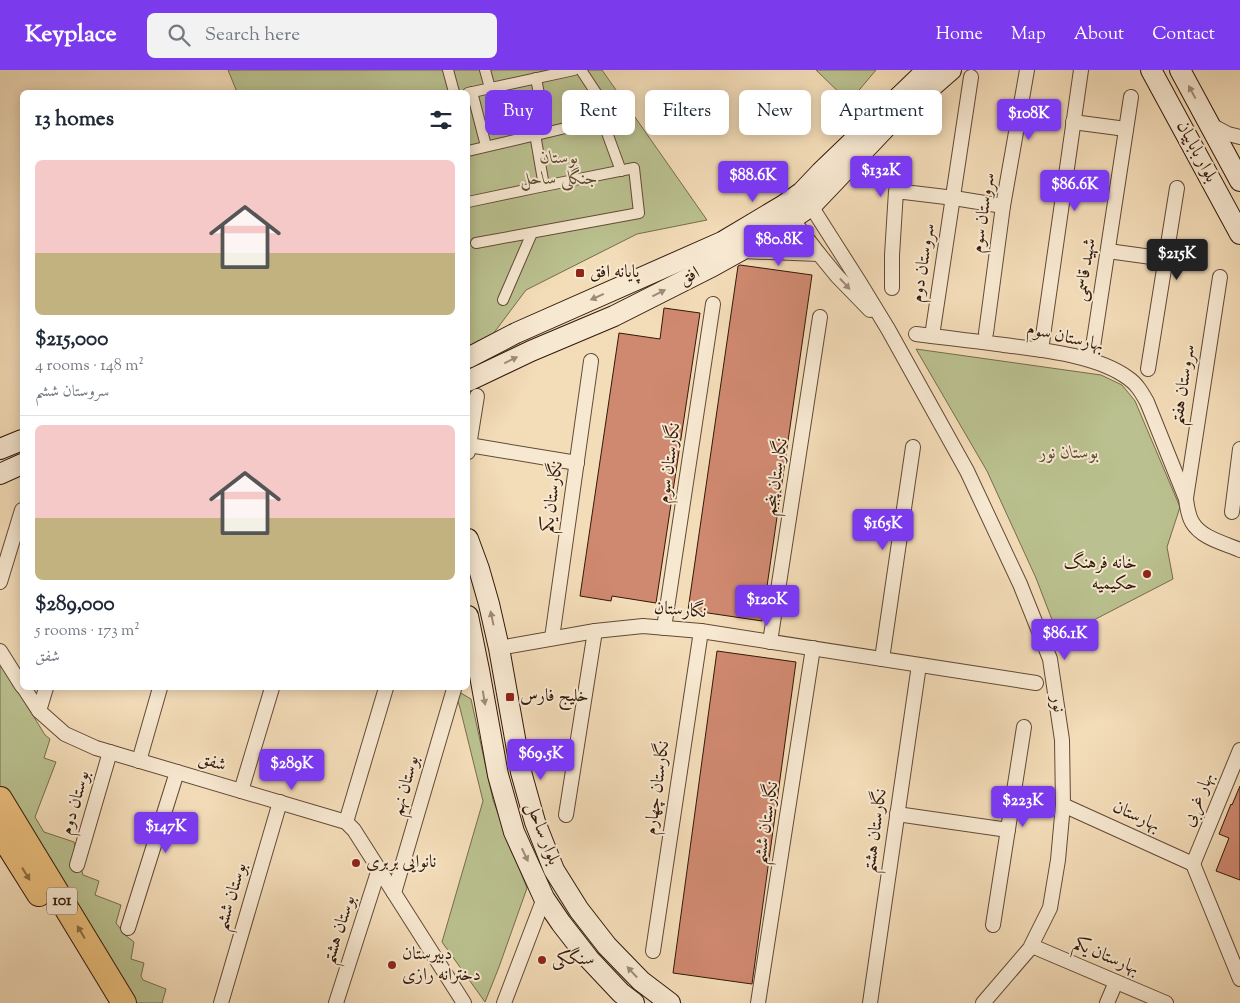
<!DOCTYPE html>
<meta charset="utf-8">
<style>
body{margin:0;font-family:"Sorts Mill Goudy",Amiri,serif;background:#f2f2f3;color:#1f2937;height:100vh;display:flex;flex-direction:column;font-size:19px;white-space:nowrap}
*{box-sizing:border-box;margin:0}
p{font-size:16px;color:#747a83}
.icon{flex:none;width:28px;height:28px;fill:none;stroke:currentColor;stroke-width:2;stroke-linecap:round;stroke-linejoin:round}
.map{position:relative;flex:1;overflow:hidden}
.drawer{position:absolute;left:20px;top:20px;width:450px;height:600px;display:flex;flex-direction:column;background:#fff;border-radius:8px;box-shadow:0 2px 12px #0003}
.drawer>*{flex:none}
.banner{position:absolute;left:485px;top:20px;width:475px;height:45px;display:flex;gap:10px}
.price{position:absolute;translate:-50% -42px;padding:0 11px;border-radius:5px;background:#7c3aed;color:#fff;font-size:16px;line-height:32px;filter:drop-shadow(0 1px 2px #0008)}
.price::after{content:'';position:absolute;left:50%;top:30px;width:15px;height:11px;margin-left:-8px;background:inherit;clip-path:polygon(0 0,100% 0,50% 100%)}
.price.selected{background:#222;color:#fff}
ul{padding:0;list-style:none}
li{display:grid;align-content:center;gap:10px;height:265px;padding:0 15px}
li+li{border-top:1px solid #e0e1e3}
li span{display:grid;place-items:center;height:155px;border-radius:8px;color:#555}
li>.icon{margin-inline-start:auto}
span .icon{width:90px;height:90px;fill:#fffc;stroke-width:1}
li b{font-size:21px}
h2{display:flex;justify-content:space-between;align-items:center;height:60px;padding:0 15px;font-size:21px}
.tag{padding:0 18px;border-radius:8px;background:#fff;box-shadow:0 2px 12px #0003;font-size:18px;line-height:45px}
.tag.selected{background:#7c3aed;color:#fff}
header{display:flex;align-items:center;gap:30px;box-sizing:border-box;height:70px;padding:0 25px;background:#7c3aed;color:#fff}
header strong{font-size:24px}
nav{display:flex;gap:28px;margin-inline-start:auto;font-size:18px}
.search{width:350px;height:45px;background:#f2f2f3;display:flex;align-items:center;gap:12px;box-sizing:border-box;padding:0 18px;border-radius:8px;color:#747a83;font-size:19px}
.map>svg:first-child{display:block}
</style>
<header>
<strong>Keyplace</strong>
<div class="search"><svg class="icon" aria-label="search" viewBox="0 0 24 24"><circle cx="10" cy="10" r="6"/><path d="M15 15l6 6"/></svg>Search here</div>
<nav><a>Home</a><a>Map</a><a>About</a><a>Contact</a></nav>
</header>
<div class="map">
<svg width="1240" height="933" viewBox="0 0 1240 933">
<rect width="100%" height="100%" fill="#f3dcb8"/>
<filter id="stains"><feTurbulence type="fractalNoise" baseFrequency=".004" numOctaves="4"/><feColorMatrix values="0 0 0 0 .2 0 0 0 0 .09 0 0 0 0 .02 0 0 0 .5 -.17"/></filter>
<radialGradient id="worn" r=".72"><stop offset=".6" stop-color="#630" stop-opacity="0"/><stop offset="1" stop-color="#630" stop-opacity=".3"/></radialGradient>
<g fill="#bac08f" stroke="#766c4c">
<path d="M 228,0 L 602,0 L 707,150 L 637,164 L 526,220 L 484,276 L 468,284 L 468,22 L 237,22 Z"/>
<path d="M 816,0 L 876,0 L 849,32 Z"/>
<path d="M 916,279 L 1101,305 L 1122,315 L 1135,331 L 1180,437 L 1167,477 L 1173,509 L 1059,568 L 1036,508 L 987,401 Z"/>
<path d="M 0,592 L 45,665 L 50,669 L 44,688 L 56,692 L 35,747 L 44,762 L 74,772 L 83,805 L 99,811 L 95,825 L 121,835 L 116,853 L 125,865 L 134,872 L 131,889 L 144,893 L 141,906 L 143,910 L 166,919 L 162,933 L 132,933 L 0,720 Z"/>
<path d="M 454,619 L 471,629 L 493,730 L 512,781 L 527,818 L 499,897 L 485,932 L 442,872 L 483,731 L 460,638 Z"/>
</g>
<g fill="#cf8970" stroke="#32190a">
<path d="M 740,195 L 812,205 L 762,551 L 688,540 L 738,196 Z"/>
<path d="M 664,238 L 700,243 L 656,533 L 612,526 L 611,531 L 580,526 L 619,263 L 660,269 Z"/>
<path d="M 717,581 L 796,592 L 752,914 L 673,903 Z"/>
<path d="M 1240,716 L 1240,810 L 1216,801 L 1229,768 L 1219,764 L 1231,734 L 1232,735 Z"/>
</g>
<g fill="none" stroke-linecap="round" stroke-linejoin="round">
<defs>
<g id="pedestrian">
<path d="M 448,0 L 454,22"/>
<path d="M 485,0 L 490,18"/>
<path d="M 536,8 L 546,62"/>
<path d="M 472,22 L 486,76"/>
<path d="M 468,23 L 574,0"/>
<path d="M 602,49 L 621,101"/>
<path d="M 535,64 L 544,116"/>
<path d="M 468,81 L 612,47 L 581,0"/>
<path d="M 468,132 L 544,116 L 634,98 L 639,143 L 476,173"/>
<path d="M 503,230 L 532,163"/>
</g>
<g id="minor">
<path d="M 1073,52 L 1126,59"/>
<path d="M 1209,54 L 1228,64 L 1240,67"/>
<path d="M 811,136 L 860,213 L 888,259 L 967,401 L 1020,514 L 1050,589 L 1062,670 L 1063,735 L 1058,790 L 1050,838 L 1031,876 L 1032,876 L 983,933"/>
<path d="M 792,149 L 819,184 L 837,206 L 870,240"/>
<path d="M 741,181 L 819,184"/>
<path d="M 1108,181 L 1166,189"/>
<path d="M 892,218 L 892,185 L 896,121 L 954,128 L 1003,136"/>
<path d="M 986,263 L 1003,136 L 1027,0"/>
<path d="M 916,264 C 946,268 975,271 1004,275 C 1042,280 1097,285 1128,308 C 1137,314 1142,323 1147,332 L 1186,429 C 1187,437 1188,445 1192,452 C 1201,468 1224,473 1240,480"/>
<path d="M 932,266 L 971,7"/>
<path d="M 1041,280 L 1081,0"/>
<path d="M 1091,290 L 1131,27"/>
<path d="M 1148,299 L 1177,118"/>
<path d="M 469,375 L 577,393"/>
<path d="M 468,382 L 477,326"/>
<path d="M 1186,428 L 1220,207"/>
<path d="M 1232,442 L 1240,379"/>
<path d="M 0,512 L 22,440"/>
<path d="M 664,558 L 713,234"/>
<path d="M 552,568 L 591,291"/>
<path d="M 770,572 L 820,247"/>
<path d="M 499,578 L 595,561 L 643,556 L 701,561 L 1036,613"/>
<path d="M 0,581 L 22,616"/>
<path d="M 882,589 L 913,377"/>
<path d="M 24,618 L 39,641 L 65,664 L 96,678 L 346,752 L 354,760 L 464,933"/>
<path d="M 39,641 L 46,618"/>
<path d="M 139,691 L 160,618"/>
<path d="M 241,721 L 272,618"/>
<path d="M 1063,735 L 1193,794"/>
<path d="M 897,744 L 1008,760"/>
<path d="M 566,745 L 595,561"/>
<path d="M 346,752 L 386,618"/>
<path d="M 1193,794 L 1240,909"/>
<path d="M 1193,794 L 1240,680"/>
<path d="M 77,795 L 110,682"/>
<path d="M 394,823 L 454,619"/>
<path d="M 993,855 L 1024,657"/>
<path d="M 128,858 L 177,702"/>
<path d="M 1032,876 L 1166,933"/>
<path d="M 653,881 L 701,561"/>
<path d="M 221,933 L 280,732"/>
<path d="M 336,933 L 379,799"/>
<path d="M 504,933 L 544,828"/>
<path d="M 758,933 L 813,578"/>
<path d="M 870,933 L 919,595"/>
<path d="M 1107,933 L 1116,912"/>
</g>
<g id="secondary">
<path d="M 1151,0 L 1240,164"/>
<path d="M 1180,0 L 1240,111"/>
<path d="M 468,288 L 516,263 L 722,172 L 784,135 L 802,122 L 821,102 L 927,0"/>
<path d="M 468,311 L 531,281 L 614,246 L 713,196 L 740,181 L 792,149 L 811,136 L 889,54 L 951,0"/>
<path d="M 0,379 L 22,370"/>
<path d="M 0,404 L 22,394"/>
<path d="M 468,469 L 479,499 L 489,534 L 499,578 L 521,702 L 535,752 L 554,800 L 579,840 L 607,876 L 641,911 L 670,933"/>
<path d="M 468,546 L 479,600 L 498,705 L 514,762 L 544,828 L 561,853 L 589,889 L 621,923 L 634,933"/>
</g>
<g id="trunk">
<path d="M 0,729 L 124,933"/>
<path d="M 0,762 L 39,824"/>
</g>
</defs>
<use href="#pedestrian" stroke="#624a36" stroke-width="12"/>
<use href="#minor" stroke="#624a36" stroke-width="16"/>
<use href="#secondary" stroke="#32190a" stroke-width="22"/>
<use href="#trunk" stroke="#32190a" stroke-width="26"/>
<use href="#pedestrian" stroke="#f7e8d1" stroke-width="10"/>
<use href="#minor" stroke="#f7e8d1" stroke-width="14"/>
<use href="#secondary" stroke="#f7e8d1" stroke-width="20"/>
<use href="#trunk" stroke="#eabe7c" stroke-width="24"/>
</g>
<defs><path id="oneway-solid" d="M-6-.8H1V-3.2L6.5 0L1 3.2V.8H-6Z" transform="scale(1.25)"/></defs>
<g fill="#9e8b77">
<use href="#oneway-solid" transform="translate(1192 22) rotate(-118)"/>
<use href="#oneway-solid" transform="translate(845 214) rotate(47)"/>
<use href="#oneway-solid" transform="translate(659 223) rotate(-27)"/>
<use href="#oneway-solid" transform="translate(597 227) rotate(156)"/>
<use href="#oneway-solid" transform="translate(511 290) rotate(-26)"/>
<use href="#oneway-solid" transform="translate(492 548) rotate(-102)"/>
<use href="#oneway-solid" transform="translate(484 628) rotate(80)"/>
<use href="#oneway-solid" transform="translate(525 785) rotate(65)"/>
<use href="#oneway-solid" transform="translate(632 902) rotate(-133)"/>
</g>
<g fill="#8e6c43">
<use href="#oneway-solid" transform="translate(26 804) rotate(58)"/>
<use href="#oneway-solid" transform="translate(81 862) rotate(-121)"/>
</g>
<g fill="#8f2418" stroke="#f7e8d1" stroke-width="2">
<rect x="575" y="198" width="10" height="10" rx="2.5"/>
<circle cx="1147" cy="504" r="5"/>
<rect x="505" y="622" width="10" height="10" rx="2.5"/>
<circle cx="356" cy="793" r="5"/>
<circle cx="542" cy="890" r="5"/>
<circle cx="392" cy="895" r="5"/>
</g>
<g text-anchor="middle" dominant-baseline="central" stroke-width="4" stroke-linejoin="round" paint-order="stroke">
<rect fill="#f7e8d1" stroke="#6d5746" stroke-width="1" x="47" y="817.5" width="30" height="27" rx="4"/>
<g font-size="16" font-weight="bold" fill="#32190a">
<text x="62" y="831">101</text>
</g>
<g font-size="18" fill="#32190a" stroke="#f7e8d1">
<text transform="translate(1196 82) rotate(62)">بلوار باباییان</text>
<text transform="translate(984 143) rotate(-81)">سروستان سوم</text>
<text transform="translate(924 193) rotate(-81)">سروستان دوم</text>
<text transform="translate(1086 200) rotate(-81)">شهید قاسمی</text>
<text transform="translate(690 207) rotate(-27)">افق</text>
<text transform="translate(1065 268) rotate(13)">بهارستان سوم</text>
<text transform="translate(1184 315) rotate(-81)">سروستان هفتم</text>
<text transform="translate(670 393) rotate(-82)">نگارستان سوم</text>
<text transform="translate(777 407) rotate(-81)">نگارستان پنجم</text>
<text transform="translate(553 427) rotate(-82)">نگارستان یکم</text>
<text transform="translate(680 541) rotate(5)">نگارستان</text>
<text transform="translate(1057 634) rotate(82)">نور</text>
<text transform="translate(212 693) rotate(16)">شفق</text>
<text transform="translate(406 716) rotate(-74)">بوستان نهم</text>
<text transform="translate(658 718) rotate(-82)">نگارستان چهارم</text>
<text transform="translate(1199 730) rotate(-68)">بهار غربی</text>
<text transform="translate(76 733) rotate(-74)">بوستان دوم</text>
<text transform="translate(1136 747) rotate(25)">بهارستان</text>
<text transform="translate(767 753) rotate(-81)">نگارستان ششم</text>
<text transform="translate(876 761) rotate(-82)">نگارستان هشتم</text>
<text transform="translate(542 764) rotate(69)">بلوار ساحل</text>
<text transform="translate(232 827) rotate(-73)">بوستان ششم</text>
<text transform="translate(340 860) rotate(-72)">بوستان هشتم</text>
<text transform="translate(1106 887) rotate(23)">بهارستان یکم</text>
</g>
<g font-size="18" font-style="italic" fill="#5b4b32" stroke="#f7e8d1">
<text x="559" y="89">بوستان<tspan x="559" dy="21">جنگلی ساحل</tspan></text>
<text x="1069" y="384">بوستان نور</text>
</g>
<g font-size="18" fill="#32190a" stroke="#f7e8d1" text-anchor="start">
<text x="590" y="203">پایانه افق</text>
<text x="1137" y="494" text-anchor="end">خانه فرهنگ<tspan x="1137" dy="21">حکیمیه</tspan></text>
<text x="520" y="627">خلیج فارس</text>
<text x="366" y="793">نانوایی بربری</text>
<text x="402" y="885">دبیرستان<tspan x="402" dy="21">دخترانه رازی</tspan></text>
<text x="552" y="890">سنگکی</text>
</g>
</g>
<rect width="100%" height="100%" filter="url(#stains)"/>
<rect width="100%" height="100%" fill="url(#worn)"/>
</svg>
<b class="price" style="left:1029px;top:71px">$108K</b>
<b class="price" style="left:881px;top:128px">$132K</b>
<b class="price" style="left:753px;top:133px">$88.6K</b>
<b class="price" style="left:1075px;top:142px">$86.6K</b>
<b class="price" style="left:779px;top:197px">$80.8K</b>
<b class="price selected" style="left:1177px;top:211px">$215K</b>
<b class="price" style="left:883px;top:481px">$165K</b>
<b class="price" style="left:767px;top:557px">$120K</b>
<b class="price" style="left:1065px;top:591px">$86.1K</b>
<b class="price" style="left:541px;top:711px">$69.5K</b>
<b class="price" style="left:292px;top:721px">$289K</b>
<b class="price" style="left:1023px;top:758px">$223K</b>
<b class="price" style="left:166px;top:784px">$147K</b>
<div class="banner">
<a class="tag selected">Buy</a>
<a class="tag">Rent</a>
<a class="tag">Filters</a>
<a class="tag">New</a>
<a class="tag">Apartment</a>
</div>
<section class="drawer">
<h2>13 homes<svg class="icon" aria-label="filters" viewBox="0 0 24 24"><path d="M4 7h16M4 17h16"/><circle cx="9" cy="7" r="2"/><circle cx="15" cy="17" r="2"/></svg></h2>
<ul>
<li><span style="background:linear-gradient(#f6c9c9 60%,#c2b280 0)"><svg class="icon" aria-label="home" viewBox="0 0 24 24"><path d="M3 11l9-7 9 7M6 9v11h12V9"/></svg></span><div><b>$215,000</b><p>4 rooms · 148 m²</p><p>سروستان ششم</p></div></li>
<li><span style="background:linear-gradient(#f6c9c9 60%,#c2b280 0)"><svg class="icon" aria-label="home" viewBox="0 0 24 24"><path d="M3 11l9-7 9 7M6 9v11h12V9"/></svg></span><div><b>$289,000</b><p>5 rooms · 173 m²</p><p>شفق</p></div></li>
</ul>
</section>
</div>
